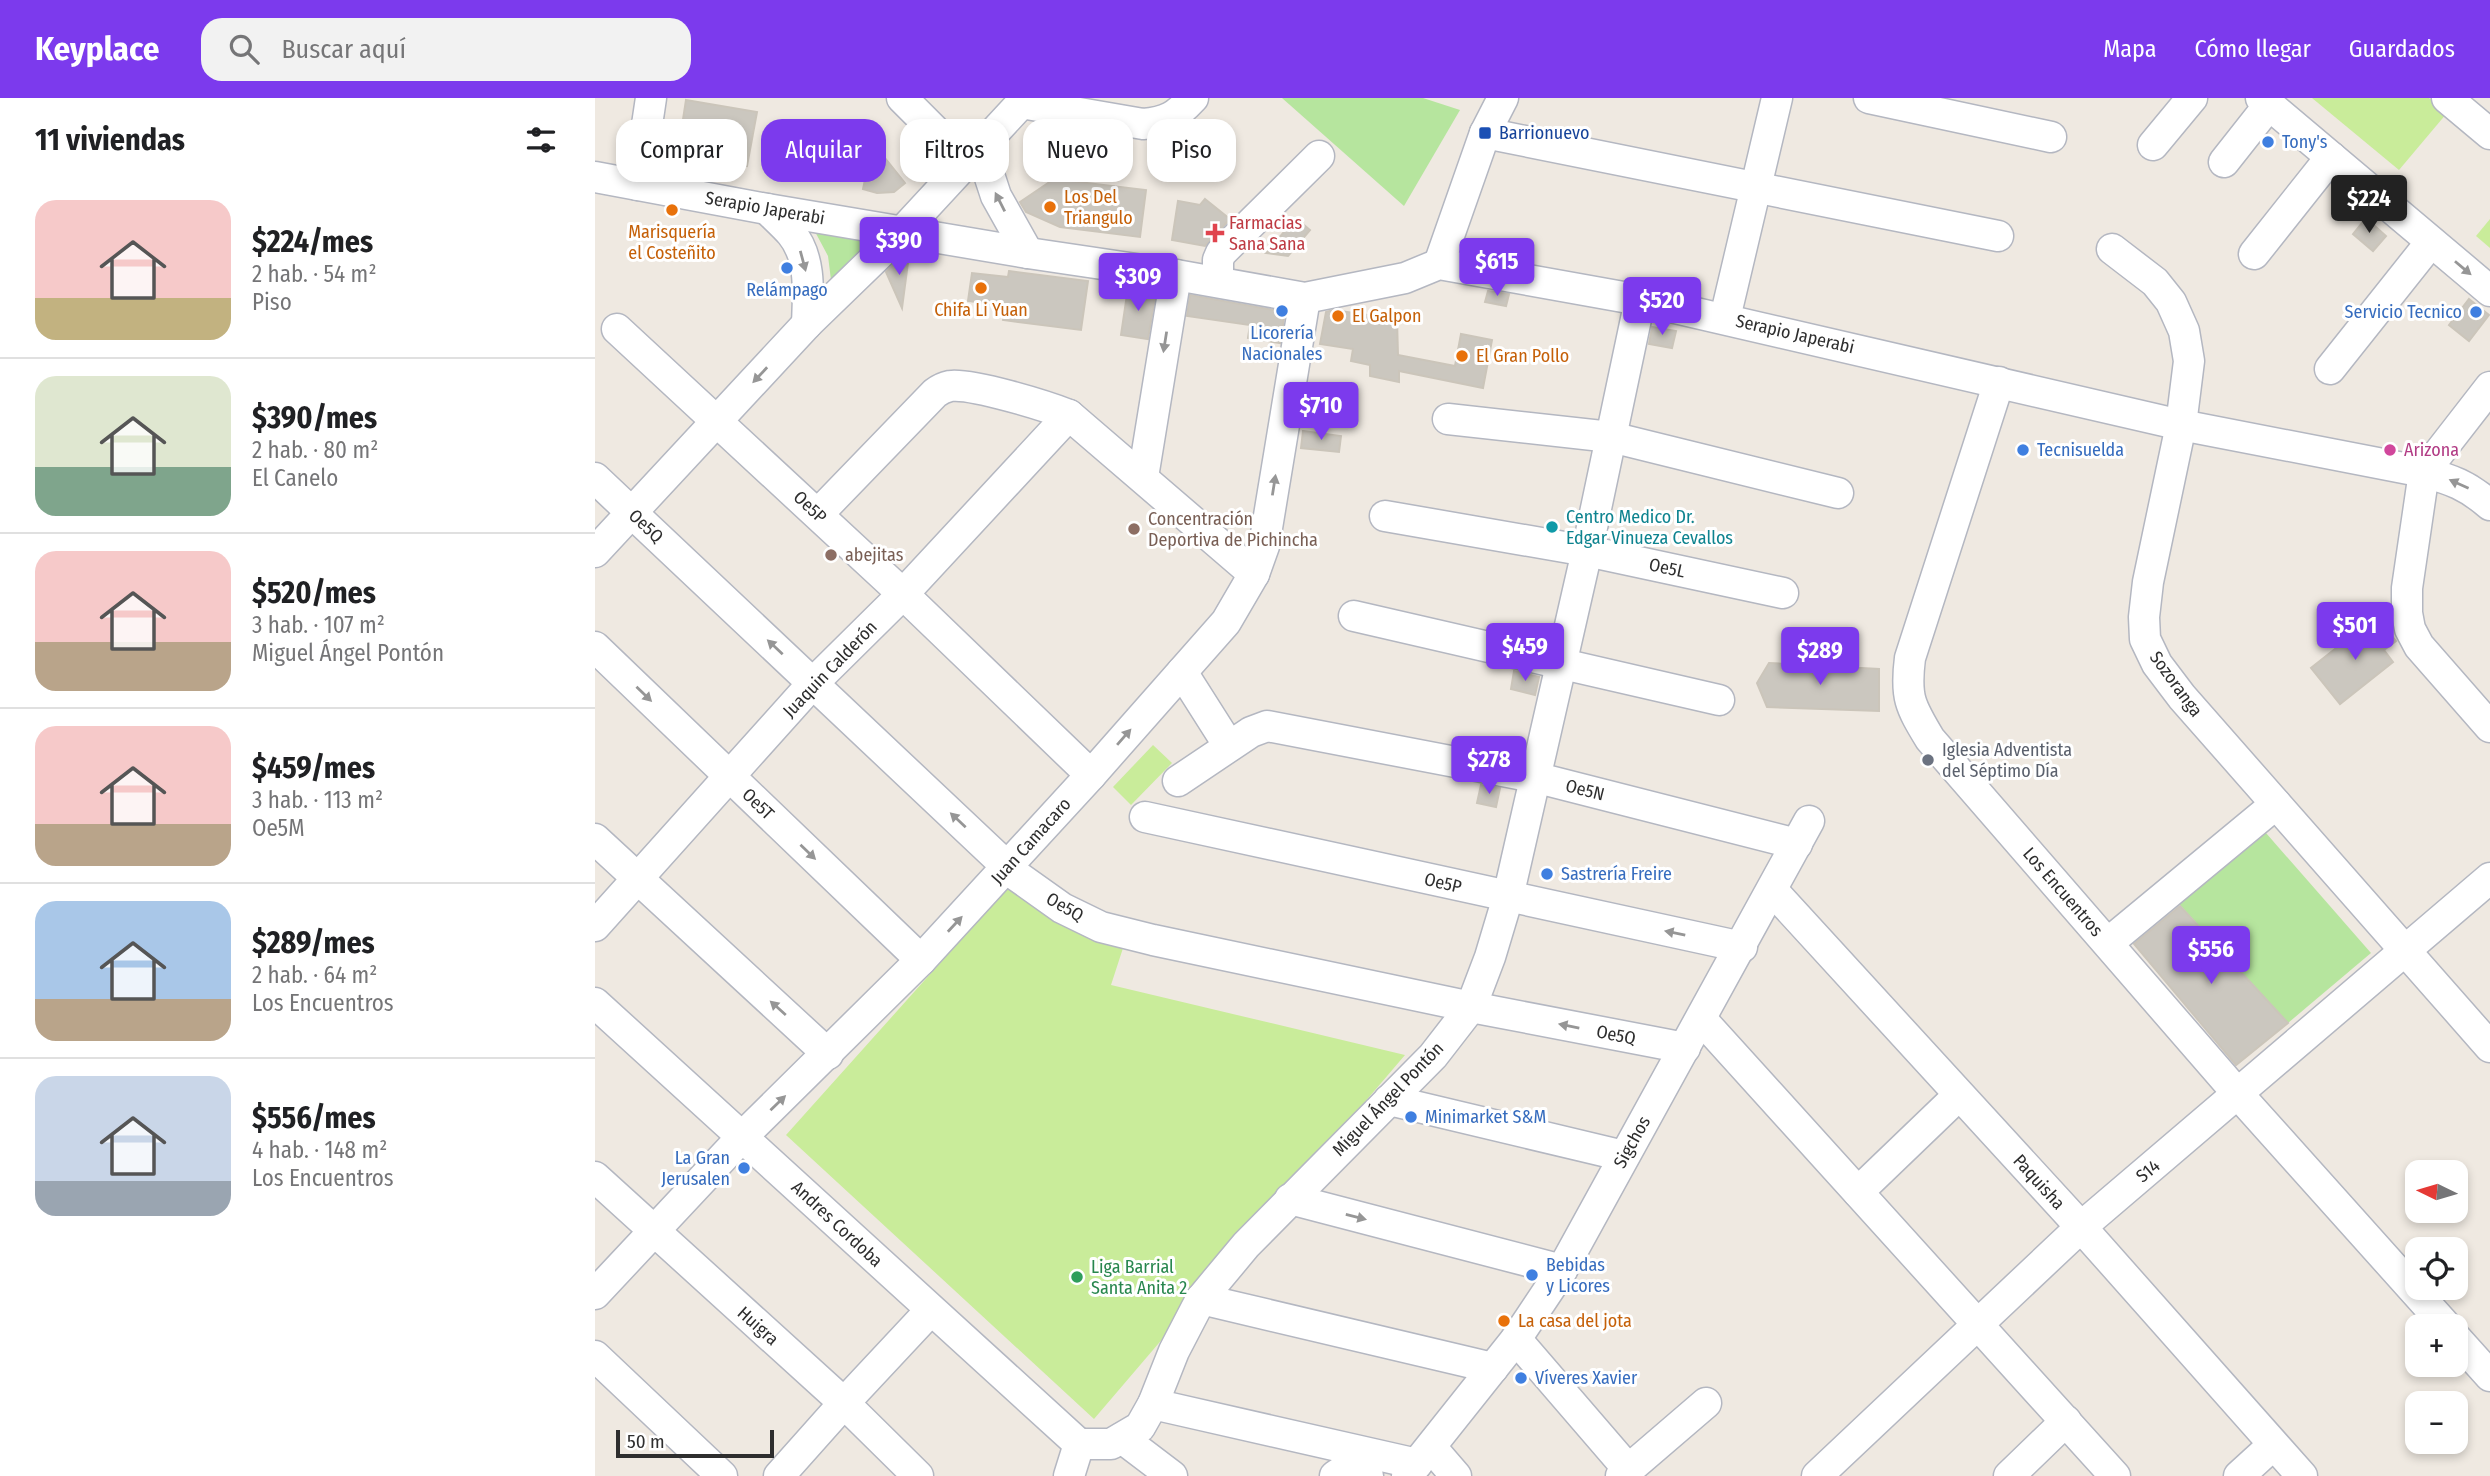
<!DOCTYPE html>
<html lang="es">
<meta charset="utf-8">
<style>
body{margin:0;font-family:"Fira Sans Condensed",sans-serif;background:#f2f2f2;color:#202124;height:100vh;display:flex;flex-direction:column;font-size:26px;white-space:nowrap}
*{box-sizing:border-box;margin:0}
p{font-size:23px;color:#757577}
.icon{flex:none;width:38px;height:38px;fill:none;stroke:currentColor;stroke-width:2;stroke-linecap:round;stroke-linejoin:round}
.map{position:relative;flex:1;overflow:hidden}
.side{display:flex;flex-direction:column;background:#fff;width:595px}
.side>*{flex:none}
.hud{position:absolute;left:21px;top:21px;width:665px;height:63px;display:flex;gap:14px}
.needle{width:46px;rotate:275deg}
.tools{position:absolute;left:1810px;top:1062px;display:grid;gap:14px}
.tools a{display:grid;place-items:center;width:63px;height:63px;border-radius:14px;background:#fff;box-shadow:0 4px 10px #0003;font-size:35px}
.scale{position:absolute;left:21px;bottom:18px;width:158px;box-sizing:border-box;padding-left:7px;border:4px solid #2e2e2e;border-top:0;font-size:19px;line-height:24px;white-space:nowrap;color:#2e2e2e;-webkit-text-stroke:5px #fff;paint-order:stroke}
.price{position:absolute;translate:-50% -60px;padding:0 16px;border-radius:7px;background:#7c3aed;color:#fff;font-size:23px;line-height:46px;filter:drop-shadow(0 2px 4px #0008)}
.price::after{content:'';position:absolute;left:50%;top:42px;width:21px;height:16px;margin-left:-10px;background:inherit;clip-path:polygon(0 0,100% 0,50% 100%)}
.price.selected{background:#222;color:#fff}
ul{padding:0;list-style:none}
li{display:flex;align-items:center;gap:21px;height:175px;padding:0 35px}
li+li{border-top:2px solid #e0e0e0}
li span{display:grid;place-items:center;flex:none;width:196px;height:140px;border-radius:21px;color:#555}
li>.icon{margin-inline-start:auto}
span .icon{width:84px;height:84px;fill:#fffc;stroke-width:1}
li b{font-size:30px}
h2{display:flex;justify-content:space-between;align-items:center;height:84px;padding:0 35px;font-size:30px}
.tag{padding:0 24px;border-radius:21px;background:#fff;box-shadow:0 4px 10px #0003;font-size:24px;line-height:63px}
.tag.selected{background:#7c3aed;color:#fff}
header{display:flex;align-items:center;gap:42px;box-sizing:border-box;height:98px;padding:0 35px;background:#7c3aed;color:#fff}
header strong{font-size:33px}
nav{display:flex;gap:38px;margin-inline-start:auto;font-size:24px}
.search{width:490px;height:63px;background:#f2f2f2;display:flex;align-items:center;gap:18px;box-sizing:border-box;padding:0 24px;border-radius:21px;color:#757577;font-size:26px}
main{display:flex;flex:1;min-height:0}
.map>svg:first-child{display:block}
</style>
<header>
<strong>Keyplace</strong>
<div class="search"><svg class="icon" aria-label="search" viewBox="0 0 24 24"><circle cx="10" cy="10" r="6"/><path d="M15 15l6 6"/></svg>Buscar aquí</div>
<nav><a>Mapa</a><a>Cómo llegar</a><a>Guardados</a></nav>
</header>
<main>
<section class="side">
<h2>11 viviendas<svg class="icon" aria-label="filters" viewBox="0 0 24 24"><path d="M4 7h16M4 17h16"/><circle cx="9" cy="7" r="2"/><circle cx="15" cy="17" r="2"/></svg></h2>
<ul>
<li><span style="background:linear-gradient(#f6c9c9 70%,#c2b280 0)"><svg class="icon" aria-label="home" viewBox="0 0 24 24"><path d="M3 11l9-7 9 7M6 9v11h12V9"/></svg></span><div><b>$224/mes</b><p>2 hab. · 54 m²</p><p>Piso</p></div></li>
<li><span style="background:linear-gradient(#dfe7d0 65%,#7fa58c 0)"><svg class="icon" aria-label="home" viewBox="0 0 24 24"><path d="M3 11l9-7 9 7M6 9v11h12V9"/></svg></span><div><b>$390/mes</b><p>2 hab. · 80 m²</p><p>El Canelo</p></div></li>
<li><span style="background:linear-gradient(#f6c9c9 65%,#b9a48a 0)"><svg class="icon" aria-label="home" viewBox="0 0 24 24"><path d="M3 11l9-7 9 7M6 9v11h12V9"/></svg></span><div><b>$520/mes</b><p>3 hab. · 107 m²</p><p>Miguel Ángel Pontón</p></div></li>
<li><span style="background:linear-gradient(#f6c9c9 70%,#b9a48a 0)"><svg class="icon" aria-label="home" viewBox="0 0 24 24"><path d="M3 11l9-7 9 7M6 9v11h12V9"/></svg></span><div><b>$459/mes</b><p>3 hab. · 113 m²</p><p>Oe5M</p></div></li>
<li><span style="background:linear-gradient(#a9c7e8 70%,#b9a48a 0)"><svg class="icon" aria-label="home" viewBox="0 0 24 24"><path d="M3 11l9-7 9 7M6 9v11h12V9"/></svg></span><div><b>$289/mes</b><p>2 hab. · 64 m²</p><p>Los Encuentros</p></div></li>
<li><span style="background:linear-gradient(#c9d6e8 75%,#9aa5b1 0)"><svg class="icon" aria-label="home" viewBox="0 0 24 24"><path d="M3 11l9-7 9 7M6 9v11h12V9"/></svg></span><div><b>$556/mes</b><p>4 hab. · 148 m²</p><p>Los Encuentros</p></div></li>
</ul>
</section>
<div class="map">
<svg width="1895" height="1378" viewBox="0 0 1895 1378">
<rect width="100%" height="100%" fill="#efe9e1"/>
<g fill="#b6e59e">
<path d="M 687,0 L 828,0 L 865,12 L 809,108 Z"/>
<path d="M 217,128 L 287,139 L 237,190 L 233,158 Z"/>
<path d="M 1671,735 L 1776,855 L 1693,925 L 1584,806 Z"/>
</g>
<g fill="#c9ec9a">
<path d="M 1717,0 L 1834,0 L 1852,15 L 1804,72 Z"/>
<path d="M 1895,121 L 1895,150 L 1881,138 Z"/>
<path d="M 558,647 L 577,665 L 536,707 L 518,689 Z"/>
<path d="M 423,778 L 529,847 L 516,887 L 810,957 L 499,1321 L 191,1037 Z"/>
</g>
<g fill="#cbc7bf" stroke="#cbc5ba" stroke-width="2">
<path d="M 91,2 L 162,14 L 152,68 L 67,52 L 72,26 L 87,28 Z"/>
<path d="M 278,45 L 310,85 L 299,94 L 282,95 L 268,91 Z"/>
<path d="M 459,81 L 551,92 L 545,139 L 465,129 L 431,114 L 425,104 Z"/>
<path d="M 610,101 L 635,121 L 610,148 L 577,142 L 583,103 L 605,107 Z"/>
<path d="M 701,120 L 715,132 L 693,158 L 671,155 Z"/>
<path d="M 1771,120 L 1791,138 L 1778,153 L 1758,136 Z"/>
<path d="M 314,157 L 307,210 L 291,174 L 303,162 Z"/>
<path d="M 414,173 L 493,183 L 486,232 L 408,222 L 410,208 L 373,203 L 377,175 L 413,179 Z"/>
<path d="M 533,190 L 561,194 L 553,241 L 526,237 Z"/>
<path d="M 893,193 L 914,196 L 911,208 L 890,204 Z"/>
<path d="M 595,197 L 690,214 L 685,245 L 653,240 L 655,227 L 592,218 Z"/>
<path d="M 1874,201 L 1894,217 L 1874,243 L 1854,227 Z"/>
<path d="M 738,212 L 802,221 L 803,257 L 860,268 L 866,236 L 897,242 L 888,290 L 804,273 L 804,284 L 775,278 L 775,267 L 756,263 L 758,251 L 725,246 L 731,214 Z"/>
<path d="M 1057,229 L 1081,233 L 1077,250 L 1054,246 Z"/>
<path d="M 708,333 L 746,338 L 744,354 L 706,350 Z"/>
<path d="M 1787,526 L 1801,543 L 1789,552 L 1798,564 L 1745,606 L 1716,570 L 1768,529 L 1774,536 Z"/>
<path d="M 1174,565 L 1284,571 L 1284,613 L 1172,609 L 1162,585 Z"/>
<path d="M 919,573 L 944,579 L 940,597 L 916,591 Z"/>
<path d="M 886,687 L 905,690 L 901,709 L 882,705 Z"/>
<path d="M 1585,808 L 1693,925 L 1641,967 L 1539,846 Z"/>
</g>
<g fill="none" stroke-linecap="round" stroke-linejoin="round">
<defs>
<g id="minor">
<path d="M 307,0 L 371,64"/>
<path d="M 1274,0 L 1456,39"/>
<path d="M 1666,0 L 1895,193"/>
<path d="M 1852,0 L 1895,36"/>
<path d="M 426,5 L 548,26 C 573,24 581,18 598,0"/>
<path d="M 890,35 L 1403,138"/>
<path d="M 1558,47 L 1597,0"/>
<path d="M 385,49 L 401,98 L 433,155"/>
<path d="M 1629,64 L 1674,7"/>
<path d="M 0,79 L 172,111 L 433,155 L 581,177 L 710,200 L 810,180 L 844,166 L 1045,202 L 1586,327 L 1829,374 C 1857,382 1872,387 1895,407"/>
<path d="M 43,87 L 56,0"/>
<path d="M 172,111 C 180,119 189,127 196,135 C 217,160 213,197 212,226"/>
<path d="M 1517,151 L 1560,184 L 1576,204 L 1589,233 L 1594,263 L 1586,327 L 1553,484 L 1549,519 L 1550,541 L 1562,566 L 1587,599 L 1895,949"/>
<path d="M 1659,156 L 1736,59"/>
<path d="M 844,166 L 890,35 L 908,0"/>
<path d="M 623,184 L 623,162 L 626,155 L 724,58"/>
<path d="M 1130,220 L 1182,0"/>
<path d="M 22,231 L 308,496 L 496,677"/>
<path d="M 1735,271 L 1836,144"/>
<path d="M 1404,284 L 1315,560 C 1310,599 1315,608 1335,641 L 1643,996 L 1851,1228"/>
<path d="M 1895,289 L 1829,374 L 1812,490 L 1812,515 L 1815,531 L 1824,548 L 1895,629"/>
<path d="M 853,321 L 1016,339 L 1243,395"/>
<path d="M 548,379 L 581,177"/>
<path d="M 0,380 L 422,778 L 467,810 L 506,829 L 558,842 L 876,909 L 1090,950"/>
<path d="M 223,416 L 340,295 C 344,292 350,289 355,288 C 377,285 451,308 474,317 L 659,476"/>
<path d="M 790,418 L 992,453 L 1188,495"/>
<path d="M 0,454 L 212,226 L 307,134 L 431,0"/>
<path d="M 759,518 L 1124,602"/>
<path d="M 0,549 L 326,862"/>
<path d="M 587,574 L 634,648"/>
<path d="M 583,683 L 656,634 L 672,628 L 939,679 L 1202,746"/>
<path d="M 550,719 L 1147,849"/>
<path d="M 0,741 L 233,956"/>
<path d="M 1178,793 L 1486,1129 L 1707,1378"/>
<path d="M 0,828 L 218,585 L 308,496 L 474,317"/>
<path d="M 1513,845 L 1681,706"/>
<path d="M 0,905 L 484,1346"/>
<path d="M 1107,922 L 1520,1378"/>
<path d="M 794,1002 L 1029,1058"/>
<path d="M 0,1079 L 249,1305 L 323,1378"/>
<path d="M 1263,1094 L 1364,997"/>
<path d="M 695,1101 L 967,1172"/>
<path d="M 0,1196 L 148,1038 L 326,862 L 496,677 L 631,524 L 659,476 L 669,448 L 710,200"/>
<path d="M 606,1201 L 898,1270"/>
<path d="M 1860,1239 L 1895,1278"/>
<path d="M 921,1241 L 1033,1371"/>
<path d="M 0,1258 L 127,1378"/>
<path d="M 558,1306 L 822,1366"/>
<path d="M 527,1340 L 577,1378"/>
<path d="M 484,1346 L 516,1346 L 545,1329 L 558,1306 L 579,1253 L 606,1201 L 651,1147 L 838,958 L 876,909 L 895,859 L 913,799 L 992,453 L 1045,202"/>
<path d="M 836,1349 L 861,1378"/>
<path d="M 184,1378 L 249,1305 L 335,1213"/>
<path d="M 474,1378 L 484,1346"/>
<path d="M 740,1378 L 746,1374 L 773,1378"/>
<path d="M 812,1378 L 921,1241 L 967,1172 L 1214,723"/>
<path d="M 1026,1378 L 1111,1305"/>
<path d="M 1222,1378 L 1486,1129 L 1895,780"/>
<path d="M 1414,1378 L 1471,1323"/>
<path d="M 1644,1378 L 1678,1347"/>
</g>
</defs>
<use href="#minor" stroke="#b4b7c1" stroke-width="33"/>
<use href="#minor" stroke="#fff" stroke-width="30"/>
</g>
<defs><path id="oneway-solid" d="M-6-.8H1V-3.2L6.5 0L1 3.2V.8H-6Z" transform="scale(1.75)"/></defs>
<g fill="#969696">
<use href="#oneway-solid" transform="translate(405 104) rotate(-117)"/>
<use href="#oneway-solid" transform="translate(208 163) rotate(75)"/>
<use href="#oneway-solid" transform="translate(1868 170) rotate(40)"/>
<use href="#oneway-solid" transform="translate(570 244) rotate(99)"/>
<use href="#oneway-solid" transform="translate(165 277) rotate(133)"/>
<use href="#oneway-solid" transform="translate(1864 386) rotate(-156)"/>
<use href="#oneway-solid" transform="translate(679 387) rotate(-81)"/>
<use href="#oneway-solid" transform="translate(180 549) rotate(-137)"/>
<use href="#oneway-solid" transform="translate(49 596) rotate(44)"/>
<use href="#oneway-solid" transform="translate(529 639) rotate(-49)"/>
<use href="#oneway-solid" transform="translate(363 722) rotate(-137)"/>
<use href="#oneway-solid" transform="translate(213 754) rotate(44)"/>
<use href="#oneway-solid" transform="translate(360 826) rotate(-47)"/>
<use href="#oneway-solid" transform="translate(1080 835) rotate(-168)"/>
<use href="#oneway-solid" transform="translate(183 910) rotate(-138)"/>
<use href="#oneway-solid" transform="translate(974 928) rotate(-169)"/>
<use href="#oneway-solid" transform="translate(183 1005) rotate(-44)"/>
<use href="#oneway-solid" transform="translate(761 1119) rotate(14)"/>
</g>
<rect fill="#1a4fb4" stroke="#fff" stroke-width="2.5" x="883" y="28" width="14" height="14" rx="3.5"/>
<g fill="#3f7fe0" stroke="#fff" stroke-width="2.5">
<circle cx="1673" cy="44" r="7"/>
<circle cx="192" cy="170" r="7"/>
<circle cx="687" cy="213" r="7"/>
<circle cx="1881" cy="214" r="7"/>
<circle cx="1428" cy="352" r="7"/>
<circle cx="952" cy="776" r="7"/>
<circle cx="816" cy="1019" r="7"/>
<circle cx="149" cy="1070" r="7"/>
<circle cx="937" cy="1177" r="7"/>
<circle cx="926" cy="1280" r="7"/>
</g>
<g fill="#e8710a" stroke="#fff" stroke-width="2.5">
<circle cx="455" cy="109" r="7"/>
<circle cx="77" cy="112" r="7"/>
<circle cx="386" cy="190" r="7"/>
<circle cx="743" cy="218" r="7"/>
<circle cx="867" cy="258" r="7"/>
<circle cx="909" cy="1223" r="7"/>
</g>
<path fill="#e0444e" stroke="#fff" stroke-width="2.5" d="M616.5 124.5h7v7h7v7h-7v7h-7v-7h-7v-7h7z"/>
<circle fill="#d1479c" stroke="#fff" stroke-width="2.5" cx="1795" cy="352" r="7"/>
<circle fill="#0f9aa8" stroke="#fff" stroke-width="2.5" cx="957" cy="429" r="7"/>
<g fill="#8d6e63" stroke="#fff" stroke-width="2.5">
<circle cx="539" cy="431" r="7"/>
<circle cx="236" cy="457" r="7"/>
</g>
<circle fill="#6b7280" stroke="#fff" stroke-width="2.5" cx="1333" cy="662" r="7"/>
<circle fill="#2e9e5b" stroke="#fff" stroke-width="2.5" cx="482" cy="1179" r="7"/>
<g text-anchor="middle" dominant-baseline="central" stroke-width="6" stroke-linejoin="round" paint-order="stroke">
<g font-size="18" fill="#164399" stroke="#fff" text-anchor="start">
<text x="904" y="35">Barrionuevo</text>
</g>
<g font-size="18" fill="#366cbe" stroke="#fff" text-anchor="start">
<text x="1687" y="44">Tony's</text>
<text x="192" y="192" text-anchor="middle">Relámpago</text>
<text x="1867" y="214" text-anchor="end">Servicio Tecnico</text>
<text x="687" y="235" text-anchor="middle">Licorería<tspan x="687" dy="21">Nacionales</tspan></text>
<text x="1442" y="352">Tecnisuelda</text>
<text x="966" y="776">Sastrería Freire</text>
<text x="830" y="1019">Minimarket S&amp;M</text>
<text x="135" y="1060" text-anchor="end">La Gran<tspan x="135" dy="21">Jerusalen</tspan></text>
<text x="951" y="1167">Bebidas<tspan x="951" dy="21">y Licores</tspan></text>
<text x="940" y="1280">Víveres Xavier</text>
</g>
<g font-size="18" fill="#c56008" stroke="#fff" text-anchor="start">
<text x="469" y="99">Los Del<tspan x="469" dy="21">Triangulo</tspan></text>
<text x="77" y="134" text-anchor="middle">Marisquería<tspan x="77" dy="21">el Costeñito</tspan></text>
<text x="386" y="212" text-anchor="middle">Chifa Li Yuan</text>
<text x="757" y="218">El Galpon</text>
<text x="881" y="258">El Gran Pollo</text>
<text x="923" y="1223">La casa del jota</text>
</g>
<g font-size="18" fill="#2e2e2e" stroke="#fff">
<text transform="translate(170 110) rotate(10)">Serapio Japerabi</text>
<text transform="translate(1200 236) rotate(13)">Serapio Japerabi</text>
<text transform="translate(215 409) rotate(43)">Oe5P</text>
<text transform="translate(51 428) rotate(43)">Oe5Q</text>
<text transform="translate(1072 470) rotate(12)">Oe5L</text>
<text transform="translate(235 571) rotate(-46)">Juaquin Calderón</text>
<text transform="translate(1581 586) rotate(54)">Sozoranga</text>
<text transform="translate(990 692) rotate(14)">Oe5N</text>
<text transform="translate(163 706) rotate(44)">Oe5T</text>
<text transform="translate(436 743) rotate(-48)">Juan Camacaro</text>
<text transform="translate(848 785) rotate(13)">Oe5P</text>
<text transform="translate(1468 794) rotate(49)">Los Encuentros</text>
<text transform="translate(470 809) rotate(30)">Oe5Q</text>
<text transform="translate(1021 937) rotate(11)">Oe5Q</text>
<text transform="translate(793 1001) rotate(-46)">Miguel Ángel Pontón</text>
<text transform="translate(1037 1044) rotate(-61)">Sigchos</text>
<text transform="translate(1553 1073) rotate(-40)">S14</text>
<text transform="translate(1444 1084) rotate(48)">Paquisha</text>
<text transform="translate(242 1126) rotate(43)">Andres Cordoba</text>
<text transform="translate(163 1228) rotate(42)">Huigra</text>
</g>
<g font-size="18" fill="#be3a42" stroke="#fff" text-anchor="start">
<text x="634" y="125">Farmacias<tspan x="634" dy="21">Sana Sana</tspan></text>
</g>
<g font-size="18" fill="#b23c85" stroke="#fff" text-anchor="start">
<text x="1809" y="352">Arizona</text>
</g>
<g font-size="18" fill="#0d838f" stroke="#fff" text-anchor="start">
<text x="971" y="419">Centro Medico Dr.<tspan x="971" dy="21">Edgar Vinueza Cevallos</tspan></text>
</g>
<g font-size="18" fill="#785e54" stroke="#fff" text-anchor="start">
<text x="553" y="421">Concentración<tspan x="553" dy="21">Deportiva de Pichincha</tspan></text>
<text x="250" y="457">abejitas</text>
</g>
<g font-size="18" fill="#5b616d" stroke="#fff" text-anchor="start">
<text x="1347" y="652">Iglesia Adventista<tspan x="1347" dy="21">del Séptimo Día</tspan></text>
</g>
<g font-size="18" fill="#27864d" stroke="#fff" text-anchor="start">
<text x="496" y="1169">Liga Barrial<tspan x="496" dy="21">Santa Anita 2</tspan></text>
</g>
</g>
</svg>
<div class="tools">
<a><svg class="needle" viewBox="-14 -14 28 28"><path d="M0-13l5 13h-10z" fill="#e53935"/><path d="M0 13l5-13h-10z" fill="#757577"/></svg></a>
<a><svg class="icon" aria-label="locate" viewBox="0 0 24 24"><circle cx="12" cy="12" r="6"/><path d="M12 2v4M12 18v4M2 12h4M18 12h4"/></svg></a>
<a>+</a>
<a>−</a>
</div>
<div class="scale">50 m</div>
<b class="price selected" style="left:1774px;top:137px">$224</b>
<b class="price" style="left:304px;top:179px">$390</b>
<b class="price" style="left:902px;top:200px">$615</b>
<b class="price" style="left:543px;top:215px">$309</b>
<b class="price" style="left:1067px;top:239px">$520</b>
<b class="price" style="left:726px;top:344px">$710</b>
<b class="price" style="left:1760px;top:564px">$501</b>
<b class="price" style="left:930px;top:585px">$459</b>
<b class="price" style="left:1225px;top:589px">$289</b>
<b class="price" style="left:894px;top:698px">$278</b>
<b class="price" style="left:1616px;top:888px">$556</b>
<div class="hud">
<a class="tag">Comprar</a>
<a class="tag selected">Alquilar</a>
<a class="tag">Filtros</a>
<a class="tag">Nuevo</a>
<a class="tag">Piso</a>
</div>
</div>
</main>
